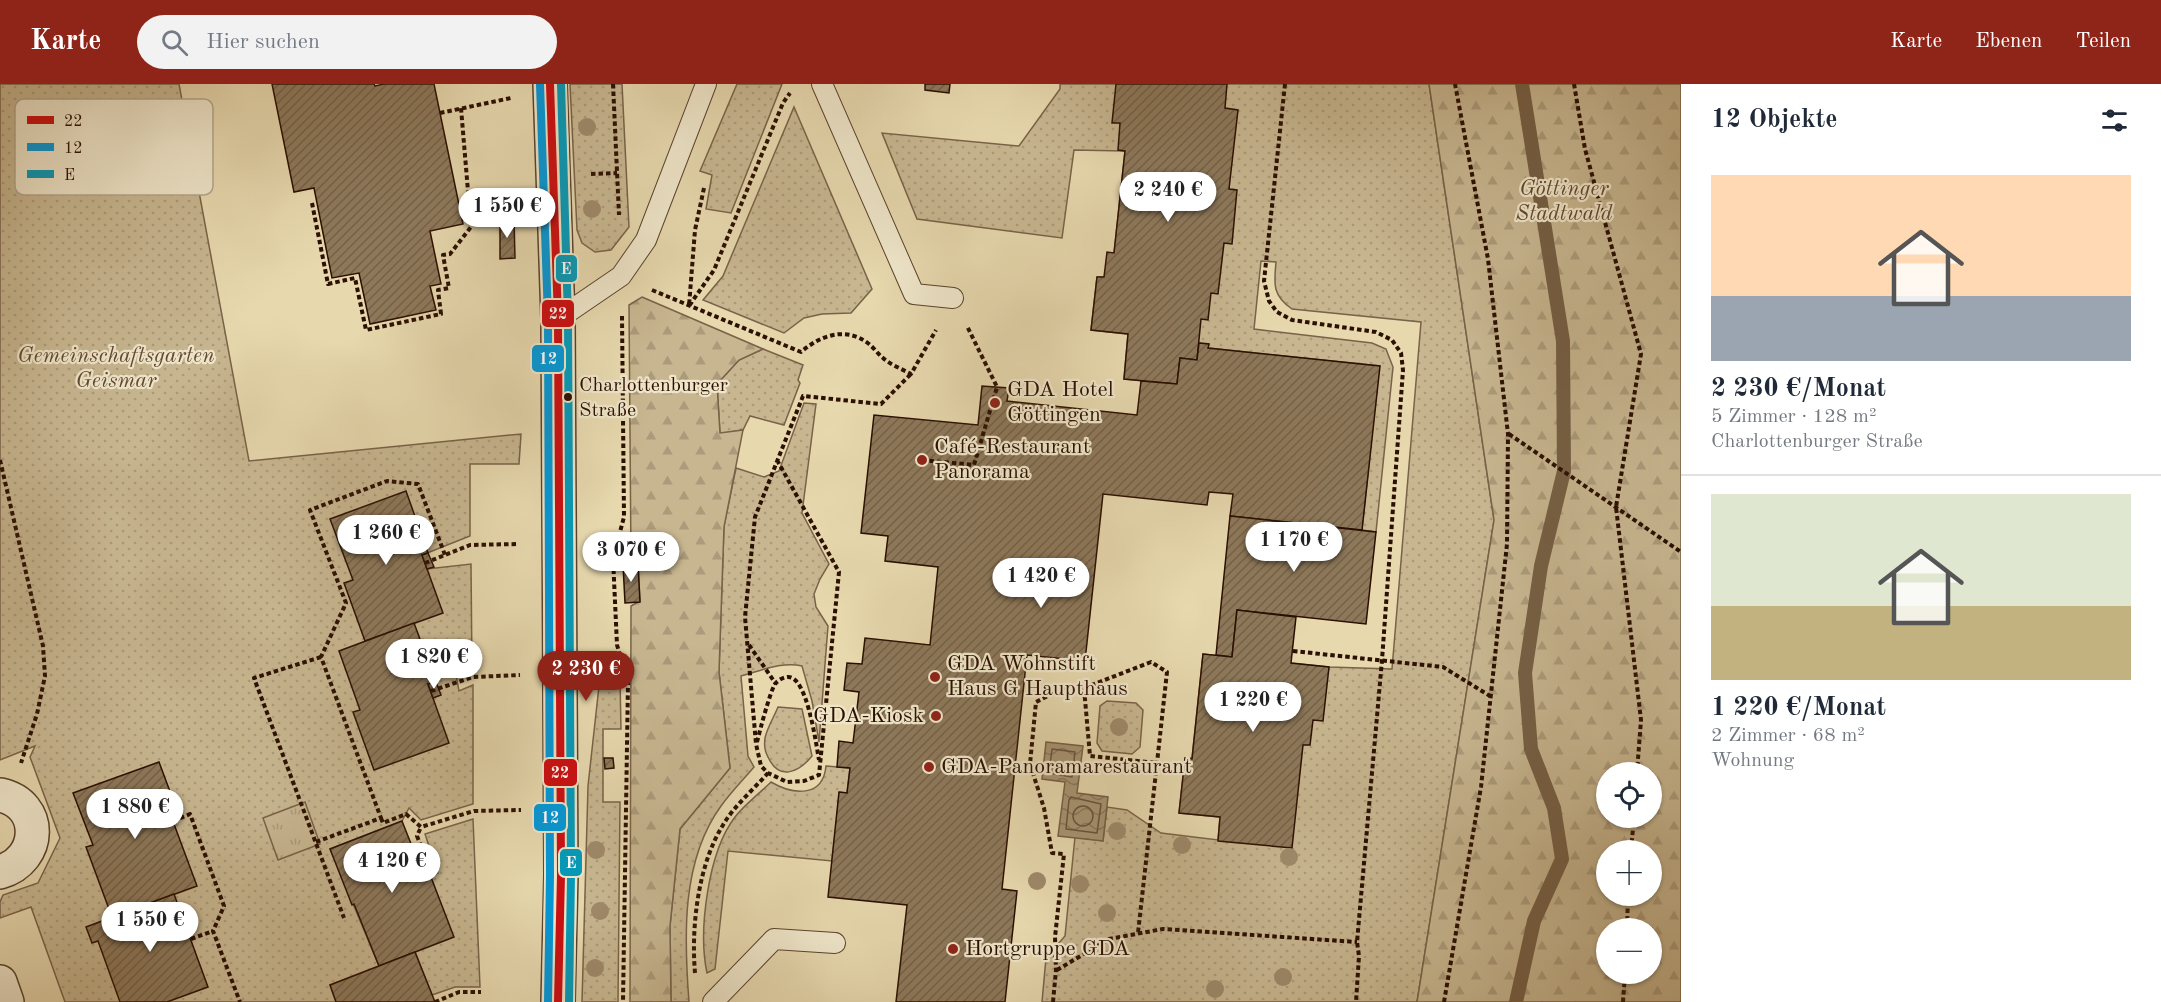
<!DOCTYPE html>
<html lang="de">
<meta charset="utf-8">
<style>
body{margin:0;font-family:"Old Standard TT",serif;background:#f2f2f3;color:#1f2937;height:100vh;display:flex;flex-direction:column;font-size:22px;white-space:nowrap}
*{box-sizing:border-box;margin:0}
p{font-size:20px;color:#747a83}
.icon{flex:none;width:33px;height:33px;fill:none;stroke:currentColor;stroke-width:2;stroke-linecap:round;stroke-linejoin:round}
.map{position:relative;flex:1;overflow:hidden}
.drawer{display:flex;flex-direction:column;background:#fff;width:480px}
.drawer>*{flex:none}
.tools{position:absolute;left:1596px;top:678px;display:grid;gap:12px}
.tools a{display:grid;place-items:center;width:66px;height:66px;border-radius:50%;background:#fff;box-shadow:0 2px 4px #0004;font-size:30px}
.price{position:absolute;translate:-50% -51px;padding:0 14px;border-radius:21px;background:#fff;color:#222;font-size:20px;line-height:39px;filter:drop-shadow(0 2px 3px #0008)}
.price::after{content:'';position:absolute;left:50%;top:36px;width:18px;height:14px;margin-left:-9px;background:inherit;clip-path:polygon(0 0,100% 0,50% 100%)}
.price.active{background:#8f2418;color:#fff}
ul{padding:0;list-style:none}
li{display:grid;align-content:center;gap:12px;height:318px;padding:0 30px}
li+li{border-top:2px solid #e0e1e3}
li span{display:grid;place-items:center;height:186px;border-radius:0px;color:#555}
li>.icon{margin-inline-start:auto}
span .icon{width:108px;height:108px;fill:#fffc;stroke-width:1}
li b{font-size:26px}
h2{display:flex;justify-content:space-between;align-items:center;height:72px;padding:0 30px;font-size:26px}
header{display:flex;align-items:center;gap:36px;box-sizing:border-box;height:84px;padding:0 30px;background:#8f2418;color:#fff}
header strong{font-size:28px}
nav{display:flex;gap:33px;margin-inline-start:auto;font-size:21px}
.search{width:420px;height:54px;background:#f2f2f3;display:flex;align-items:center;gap:15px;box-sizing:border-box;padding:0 21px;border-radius:33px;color:#747a83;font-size:22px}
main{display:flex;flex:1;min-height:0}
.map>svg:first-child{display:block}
</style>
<header>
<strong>Karte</strong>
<div class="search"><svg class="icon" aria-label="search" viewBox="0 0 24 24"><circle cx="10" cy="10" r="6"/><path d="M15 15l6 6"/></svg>Hier suchen</div>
<nav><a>Karte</a><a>Ebenen</a><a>Teilen</a></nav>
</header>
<main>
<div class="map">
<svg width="1681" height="918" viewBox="0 0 1681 918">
<defs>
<pattern id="grass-dots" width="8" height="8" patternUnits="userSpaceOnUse" patternTransform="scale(1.5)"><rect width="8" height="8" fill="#c7b690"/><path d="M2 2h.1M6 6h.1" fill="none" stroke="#ab9b7a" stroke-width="1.8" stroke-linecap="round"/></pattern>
<pattern id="forest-firs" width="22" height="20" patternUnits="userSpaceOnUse" patternTransform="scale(1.5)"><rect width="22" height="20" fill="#c7b690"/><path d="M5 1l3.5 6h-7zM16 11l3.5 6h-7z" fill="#ab9b7a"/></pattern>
<pattern id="park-tufts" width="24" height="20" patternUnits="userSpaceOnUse" patternTransform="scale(1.5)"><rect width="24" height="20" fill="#c7b690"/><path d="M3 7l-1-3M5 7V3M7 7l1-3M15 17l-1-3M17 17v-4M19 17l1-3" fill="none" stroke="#ab9b7a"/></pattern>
<pattern id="water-waves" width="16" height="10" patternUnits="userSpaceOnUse" patternTransform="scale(1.5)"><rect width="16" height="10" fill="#a79473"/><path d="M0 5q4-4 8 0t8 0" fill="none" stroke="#88775c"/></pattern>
<pattern id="building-hatch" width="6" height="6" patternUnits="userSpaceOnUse" patternTransform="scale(1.5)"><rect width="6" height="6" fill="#8d785a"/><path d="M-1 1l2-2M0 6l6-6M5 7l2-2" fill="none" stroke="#736148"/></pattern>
</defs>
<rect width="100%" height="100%" fill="#e7d8ae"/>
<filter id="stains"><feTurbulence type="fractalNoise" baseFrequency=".00333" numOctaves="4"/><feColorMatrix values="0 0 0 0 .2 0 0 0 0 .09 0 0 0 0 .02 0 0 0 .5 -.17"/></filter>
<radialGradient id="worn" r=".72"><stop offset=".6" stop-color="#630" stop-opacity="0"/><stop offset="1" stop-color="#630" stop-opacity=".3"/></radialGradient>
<g fill="url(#grass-dots)" stroke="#796248" stroke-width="1.5">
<path d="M 0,0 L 179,0 L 249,377 L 521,350 L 519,380 L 470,380 L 470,452 L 422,471 L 427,485 L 471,480 L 472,585 L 456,591 L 459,607 L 473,601 L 473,720 L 421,736 L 409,724 L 402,737 L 330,765 L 379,882 L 330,901 L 336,918 L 65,918 L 31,823 L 0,834 L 0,818 L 3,811 L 38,799 L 60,754 L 30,673 L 35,662 L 0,676 Z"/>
<path d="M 570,0 L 622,0 L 629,143 L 611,166 L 595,168 L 582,159 L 577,146 Z"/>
<path d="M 737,0 L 782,0 L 731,129 L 706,125 L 712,91 L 700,87 Z"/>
<path d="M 1060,0 L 1429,0 L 1494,436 L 1417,918 L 1042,918 L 1046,874 L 1065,852 L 1075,753 L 1103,757 L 1107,723 L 1127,726 L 1161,749 L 1218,756 L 1220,733 L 1179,729 L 1185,674 L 1192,674 L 1203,570 L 1329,583 L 1392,585 L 1421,238 L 1292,225 C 1272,211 1274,200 1276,178 L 1261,177 L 1254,245 L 1372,259 L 1386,265 L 1393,283 L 1376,448 L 1362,446 L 1379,282 L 1208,264 L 1208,260 L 1199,259 L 1180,274 L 1177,300 L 1124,295 L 1128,250 L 1091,246 L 1097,193 L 1104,193 L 1114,169 L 1125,67 L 1074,66 L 1062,154 L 917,135 L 882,49 L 1019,62 L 1060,5 Z"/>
<path d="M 794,23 L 872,205 L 851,229 L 822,230 L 804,234 L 784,249 L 703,216 L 723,192 Z"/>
<path d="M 763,265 L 803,281 L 798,296 L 800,299 L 784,341 L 750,332 L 743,346 L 720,350 L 717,300 L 739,276 Z"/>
<path d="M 804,319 L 816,320 L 802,429 L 829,480 L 820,495 L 814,510 L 816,523 L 828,542 L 819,658 L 812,617 L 802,582 C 783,577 760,587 741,592 L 748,672 L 754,683 C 743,696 731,708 721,722 C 681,777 684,853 689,918 L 671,918 L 670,842 L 680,745 L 730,684 L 719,588 L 724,442 L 736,384 L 764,393 L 779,387 Z"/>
<path d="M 600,593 L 620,596 L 621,645 L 603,645 L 603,718 L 620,718 L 618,918 L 582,918 L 588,702 Z"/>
<path d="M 1107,617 L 1136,619 L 1143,626 L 1140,663 L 1132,670 L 1102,667 L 1097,659 L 1100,622 Z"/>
<path d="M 778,623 L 802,625 L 812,672 C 798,689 779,697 768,673 C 765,668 764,661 765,654 C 767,644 774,633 778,623 Z"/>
<path d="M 826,682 L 850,684 L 847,709 L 840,708 L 832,777 L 728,767 L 715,885 L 707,889 C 698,847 708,768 735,733 C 745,720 759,710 771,698 C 793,711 823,714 826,682 Z"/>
<path d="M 473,735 L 480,903 L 455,903 L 432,911 L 415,868 L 430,793 L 438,789 L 425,750 Z"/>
</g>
<g fill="url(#forest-firs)" stroke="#796248" stroke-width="1.5" fill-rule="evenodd">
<path d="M 1429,0 L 1681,0 L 1681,918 L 1417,918 L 1494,436 ZM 1606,688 L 1652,688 L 1652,734 L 1606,734 ZM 1606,766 L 1652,766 L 1652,812 L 1606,812 ZM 1606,844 L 1652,844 L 1652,890 L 1606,890 Z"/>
<path d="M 642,213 L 763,265 L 739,276 L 717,300 L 720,349 L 743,346 L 724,443 L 719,588 L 730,684 L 680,745 L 670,842 L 671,918 L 630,918 L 631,522 L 640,517 L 638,480 L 631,478 L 629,221 Z"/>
</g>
<path fill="url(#park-tufts)" stroke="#796248" stroke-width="1.5" d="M 305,718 L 320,760 L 278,776 L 263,734 Z"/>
<path fill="url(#water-waves)" stroke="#755f45" stroke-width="1.5" d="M 1046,658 L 1083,662 L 1077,709 L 1108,713 L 1103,757 L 1058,752 L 1065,698 L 1042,695 Z"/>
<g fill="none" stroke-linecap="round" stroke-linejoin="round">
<g stroke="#69523a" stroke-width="1.5">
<path d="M 1052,665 L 1075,668 L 1072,693 L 1049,689 Z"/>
<path d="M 1071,713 L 1101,720 L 1097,749 L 1066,745 L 1069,716 Z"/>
<circle cx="1083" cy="732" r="10"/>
</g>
<path stroke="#755f45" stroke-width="14" d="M 1516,918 L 1534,837 L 1562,775 L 1554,724 L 1531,665 L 1525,589 L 1541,482 L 1564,387 L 1563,257 L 1522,0"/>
</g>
<g fill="url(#building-hatch)" stroke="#2b0f00" stroke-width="1.5">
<path d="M 272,0 L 374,0 L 375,2 L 384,0 L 434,0 L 463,140 L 430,147 L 441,200 L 430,202 L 436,226 L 370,240 L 359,189 L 332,194 L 314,104 L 294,108 Z"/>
<path d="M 925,0 L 950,0 L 949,9 L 925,6 Z"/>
<path d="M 1116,0 L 1227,0 L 1225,24 L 1238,26 L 1229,105 L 1237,106 L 1232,160 L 1224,159 L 1218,210 L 1211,209 L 1208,236 L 1201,235 L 1197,276 L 1180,274 L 1177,300 L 1124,295 L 1128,250 L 1091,246 L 1097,193 L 1104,193 L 1107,168 L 1114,169 L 1125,67 L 1118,66 L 1120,39 L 1112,39 Z"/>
<path d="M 500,136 L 514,136 L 515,174 L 500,175 Z"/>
<path d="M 1199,259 L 1209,260 L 1208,264 L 1380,282 L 1362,446 L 1230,432 L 1233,410 L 1209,408 L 1207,421 L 1103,410 L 1085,577 L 1027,571 L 1002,805 L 1017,807 L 1005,918 L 896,918 L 907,821 L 828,813 L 839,708 L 847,709 L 850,684 L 837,683 L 839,657 L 853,659 L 859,608 L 844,606 L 847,579 L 862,580 L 865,554 L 930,561 L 938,483 L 885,477 L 888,452 L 861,449 L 874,331 L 978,341 L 982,302 L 1009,304 L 1007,317 L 1137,331 L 1141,297 L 1177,300 L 1180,274 L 1197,276 Z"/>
<path d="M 406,407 L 428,469 L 422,471 L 443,529 L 365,557 L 344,499 L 353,496 L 330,435 Z"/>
<path d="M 1230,432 L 1376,448 L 1366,540 L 1237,526 L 1232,573 L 1216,571 Z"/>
<path d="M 428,469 L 434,483 L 427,485 L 422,471 Z"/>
<path d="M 623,480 L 638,480 L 640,518 L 625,519 Z"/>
<path d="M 1237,526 L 1296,533 L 1291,579 L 1329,583 L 1323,637 L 1313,636 L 1310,661 L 1303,661 L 1292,764 L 1218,757 L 1220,733 L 1179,729 L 1185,674 L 1192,675 L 1203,570 L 1232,573 Z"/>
<path d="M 414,539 L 436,598 L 428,600 L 449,659 L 374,686 L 353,628 L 360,626 L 339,567 Z"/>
<path d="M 436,598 L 441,611 L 433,614 L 428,600 Z"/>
<path d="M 604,674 L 613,674 L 614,684 L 605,685 Z"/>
<path d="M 159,678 L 178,729 L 171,732 L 197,802 L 112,833 L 86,763 L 93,761 L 73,709 Z"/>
<path d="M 402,737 L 423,790 L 429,788 L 454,853 L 379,882 L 354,820 L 352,821 L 330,765 Z"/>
<path d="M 174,810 L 208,903 L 167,918 L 120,918 L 98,857 L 92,859 L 86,843 Z"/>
<path d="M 415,868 L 435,918 L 336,918 L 330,901 Z"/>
</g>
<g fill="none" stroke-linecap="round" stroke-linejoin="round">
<defs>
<g id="service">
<path d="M 822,0 L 914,210 L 953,214"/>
<path d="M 558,235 L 621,192 L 646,156 L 706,0"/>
<path d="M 713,918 L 774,855 L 835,859"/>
</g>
<g id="minor">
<path d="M 550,0 L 558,235 L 561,791 L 558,918"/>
<path d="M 0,711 C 44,720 42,776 0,788"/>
<path d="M 0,898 L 7,918"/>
</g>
</defs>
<use href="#service" stroke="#5a412c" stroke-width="22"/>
<use href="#minor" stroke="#5a412c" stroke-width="36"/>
<g stroke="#2b0f00" stroke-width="4" stroke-dasharray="4.5 3" stroke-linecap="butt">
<path d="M 613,0 L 619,131"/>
<path d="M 1285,0 L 1264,197 L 1269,217 L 1277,228 L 1292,236 L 1376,248 L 1392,256 L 1401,269 L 1403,286 L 1382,576 L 1357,858 L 1359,872 L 1356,918"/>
<path d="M 1574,0 L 1585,65 L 1641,270 L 1616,423 L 1641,636 L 1637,688"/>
<path d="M 440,29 L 511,14"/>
<path d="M 591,90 L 617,89"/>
<path d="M 704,104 L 695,146 L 689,222 L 714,186 L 783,19 L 790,9"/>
<path d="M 312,119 L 328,200 L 355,194 L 366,246 L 441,230 L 438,206 L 449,204 L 443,171 L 450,170 L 471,143 L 461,24"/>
<path d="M 652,206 L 801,268 C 821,251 846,242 869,260 C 874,264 878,270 883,274 C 891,281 902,285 911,290 L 936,246"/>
<path d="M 622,232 L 624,433 L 613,474 L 617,561 L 628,598 L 623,918"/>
<path d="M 1509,350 L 1681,468"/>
<path d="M 0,376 L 43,562 L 45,592 L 37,630 L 21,679"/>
<path d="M 777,376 L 839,488 L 819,691 L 804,697 L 787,698 L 768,689 L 761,682 L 756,660 L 745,533 L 755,433 L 803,312 L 881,320 L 911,290"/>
<path d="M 922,376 L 974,381 L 997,303 L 967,242"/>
<path d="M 425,479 L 470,461 L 519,460"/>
<path d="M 749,561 L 776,600"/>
<path d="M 1293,567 L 1443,583 L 1490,612"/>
<path d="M 321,573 L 254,594 L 344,834"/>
<path d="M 1084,604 L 1151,578 L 1167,588 L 1157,679"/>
<path d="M 431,607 L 473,593 L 520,591"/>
<path d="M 757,658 C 760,646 770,608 775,600 C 778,596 784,593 787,593 C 807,590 816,660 819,676"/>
<path d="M 381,734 L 383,739 L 406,730 L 421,743 L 474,727 L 521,726"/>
<path d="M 173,737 L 190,730 L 224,822 L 213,847 L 240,918"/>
<path d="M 316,758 L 381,734 L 321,573 L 346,519 L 310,426 L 387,397 L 418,400 L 445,471"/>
<path d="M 1631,766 L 1634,734"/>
<path d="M 421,786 L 429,783 L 417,752 L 421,743"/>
<path d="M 1627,844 L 1628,812"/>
<path d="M 191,855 L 213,847"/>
<path d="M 1057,886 L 1109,855 L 1163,845 L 1357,858"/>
<path d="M 695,889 C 691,843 698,781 723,741 C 734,722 753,706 768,689"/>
<path d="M 435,918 L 459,908 L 481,908"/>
<path d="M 1053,918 L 1056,886 L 1055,853 L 1064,770 L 1052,769 L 1044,724 L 1030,680 L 1036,618 L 1063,604 L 1084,604 L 1090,672 L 1157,679 L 1138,849"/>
<path d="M 1444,918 L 1481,703 L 1507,460 L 1508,350 L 1488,175 L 1455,0"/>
<path d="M 1623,918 L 1625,890"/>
</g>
<use href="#service" stroke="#efe6ca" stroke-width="20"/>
<use href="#minor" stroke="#efe6ca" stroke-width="33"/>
<defs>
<path id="bus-1" d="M 550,0 L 558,235 L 561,791 L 558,918"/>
<path id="bus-2" d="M 540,0 L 548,235 L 550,791 L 548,918"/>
<path id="bus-3" d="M 561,0 L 568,235 L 571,791 L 569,918"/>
</defs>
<use href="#bus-1" stroke="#efe6ca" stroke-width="12"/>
<use href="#bus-2" stroke="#efe6ca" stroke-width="12"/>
<use href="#bus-3" stroke="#efe6ca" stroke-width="12"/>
<use href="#bus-1" stroke="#cb0e11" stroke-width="8"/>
<use href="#bus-2" stroke="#0298d8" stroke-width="8"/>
<use href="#bus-3" stroke="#049ab9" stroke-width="8"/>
</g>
<g fill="#9e896a">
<circle cx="587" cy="43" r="9"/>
<circle cx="592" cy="125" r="9"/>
<circle cx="1119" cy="643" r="9"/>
<circle cx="1117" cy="747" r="9"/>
<circle cx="1182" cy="761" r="9"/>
<circle cx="596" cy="766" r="9"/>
<circle cx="1289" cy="773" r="9"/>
<circle cx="1037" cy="797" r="9"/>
<circle cx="1080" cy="800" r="9"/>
<circle cx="600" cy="827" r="9"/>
<circle cx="1107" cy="829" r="9"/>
<circle cx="595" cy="884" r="9"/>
<circle cx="1283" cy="893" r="9"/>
<circle cx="1215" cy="905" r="9"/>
</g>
<circle fill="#2b0f00" stroke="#efe6ca" stroke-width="2" cx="568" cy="313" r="5"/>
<g fill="#8f2418" stroke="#efe6ca" stroke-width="2">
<circle cx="995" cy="319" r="6"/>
<circle cx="922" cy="376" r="6"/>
<circle cx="935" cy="593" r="6"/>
<circle cx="936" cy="632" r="6"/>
<circle cx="929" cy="683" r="6"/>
<circle cx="953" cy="865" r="6"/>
</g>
<g text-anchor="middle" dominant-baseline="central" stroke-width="4.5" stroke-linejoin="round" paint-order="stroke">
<g font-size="20" fill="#2b0f00" stroke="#efe6ca" text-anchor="start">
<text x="579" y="302">Charlottenburger<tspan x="579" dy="25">Straße</tspan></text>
</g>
<g font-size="22" font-style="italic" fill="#624932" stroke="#efe6ca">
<text x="1564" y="105">Göttinger<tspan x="1564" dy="25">Stadtwald</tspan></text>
<text x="116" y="272">Gemeinschaftsgarten<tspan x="116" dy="25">Geismar</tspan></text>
</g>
<g font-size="22" fill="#2b0f00" stroke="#efe6ca" text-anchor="start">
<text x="1007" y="306">GDA Hotel<tspan x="1007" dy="25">Göttingen</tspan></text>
<text x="934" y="363">Café-Restaurant<tspan x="934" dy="25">Panorama</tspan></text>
<text x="947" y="580">GDA Wohnstift<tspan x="947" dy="25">Haus G Haupthaus</tspan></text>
<text x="924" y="632" text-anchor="end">GDA-Kiosk</text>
<text x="941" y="683">GDA-Panoramarestaurant</text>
<text x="965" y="865">Hortgruppe GDA</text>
</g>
</g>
<rect x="15" y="15" width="198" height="96" rx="9" fill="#efe6ca" stroke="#b4a68d" stroke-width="1.5"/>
<rect x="27" y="32" width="27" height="8" fill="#cb0e11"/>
<rect x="27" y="59" width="27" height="8" fill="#0298d8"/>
<rect x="27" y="86" width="27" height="8" fill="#049ab9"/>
<g font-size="16" fill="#2b0f00">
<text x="64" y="42">22</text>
<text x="64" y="69">12</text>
<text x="64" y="96">E</text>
</g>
<g stroke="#efe6ca" stroke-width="2">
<rect x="555" y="170" width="23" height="29" rx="6" fill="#049ab9"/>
<rect x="541" y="215" width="34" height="29" rx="6" fill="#cb0e11"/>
<rect x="531" y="260" width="34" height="29" rx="6" fill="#0298d8"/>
<rect x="543" y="674" width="35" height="29" rx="6" fill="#cb0e11"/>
<rect x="533" y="719" width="34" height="29" rx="6" fill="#0298d8"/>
<rect x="559" y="764" width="24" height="29" rx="6" fill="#049ab9"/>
</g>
<g font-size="16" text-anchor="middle" font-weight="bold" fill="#fff">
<text x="566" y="190">E</text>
<text x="558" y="235">22</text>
<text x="548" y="280">12</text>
<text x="560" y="694">22</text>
<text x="550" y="739">12</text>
<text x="571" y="784">E</text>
</g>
<rect width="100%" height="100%" filter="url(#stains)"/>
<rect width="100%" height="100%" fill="url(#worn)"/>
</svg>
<div class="tools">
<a><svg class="icon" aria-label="locate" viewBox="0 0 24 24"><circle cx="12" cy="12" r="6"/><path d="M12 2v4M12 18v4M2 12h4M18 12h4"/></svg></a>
<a>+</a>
<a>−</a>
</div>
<b class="price" style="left:1168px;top:139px">2 240 €</b>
<b class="price" style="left:507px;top:155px">1 550 €</b>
<b class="price" style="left:386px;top:482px">1 260 €</b>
<b class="price" style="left:1294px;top:489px">1 170 €</b>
<b class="price" style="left:631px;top:499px">3 070 €</b>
<b class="price" style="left:1041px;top:525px">1 420 €</b>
<b class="price" style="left:434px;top:606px">1 820 €</b>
<b class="price active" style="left:586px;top:618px">2 230 €</b>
<b class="price" style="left:1253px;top:649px">1 220 €</b>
<b class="price" style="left:135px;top:756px">1 880 €</b>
<b class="price" style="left:392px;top:810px">4 120 €</b>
<b class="price" style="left:150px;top:869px">1 550 €</b>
</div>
<section class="drawer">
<h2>12 Objekte<svg class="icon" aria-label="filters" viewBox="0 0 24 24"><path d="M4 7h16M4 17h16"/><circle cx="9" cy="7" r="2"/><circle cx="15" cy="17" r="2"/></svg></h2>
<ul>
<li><span style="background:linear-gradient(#ffd9b3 65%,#9aa5b1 0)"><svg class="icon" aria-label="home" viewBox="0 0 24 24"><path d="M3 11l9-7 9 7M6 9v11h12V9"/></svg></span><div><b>2 230 €/Monat</b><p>5 Zimmer · 128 m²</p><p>Charlottenburger Straße</p></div></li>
<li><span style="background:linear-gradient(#dfe7d0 60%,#c2b280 0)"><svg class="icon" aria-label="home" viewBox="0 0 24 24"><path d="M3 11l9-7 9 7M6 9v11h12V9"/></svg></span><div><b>1 220 €/Monat</b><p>2 Zimmer · 68 m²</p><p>Wohnung</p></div></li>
</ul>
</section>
</main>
